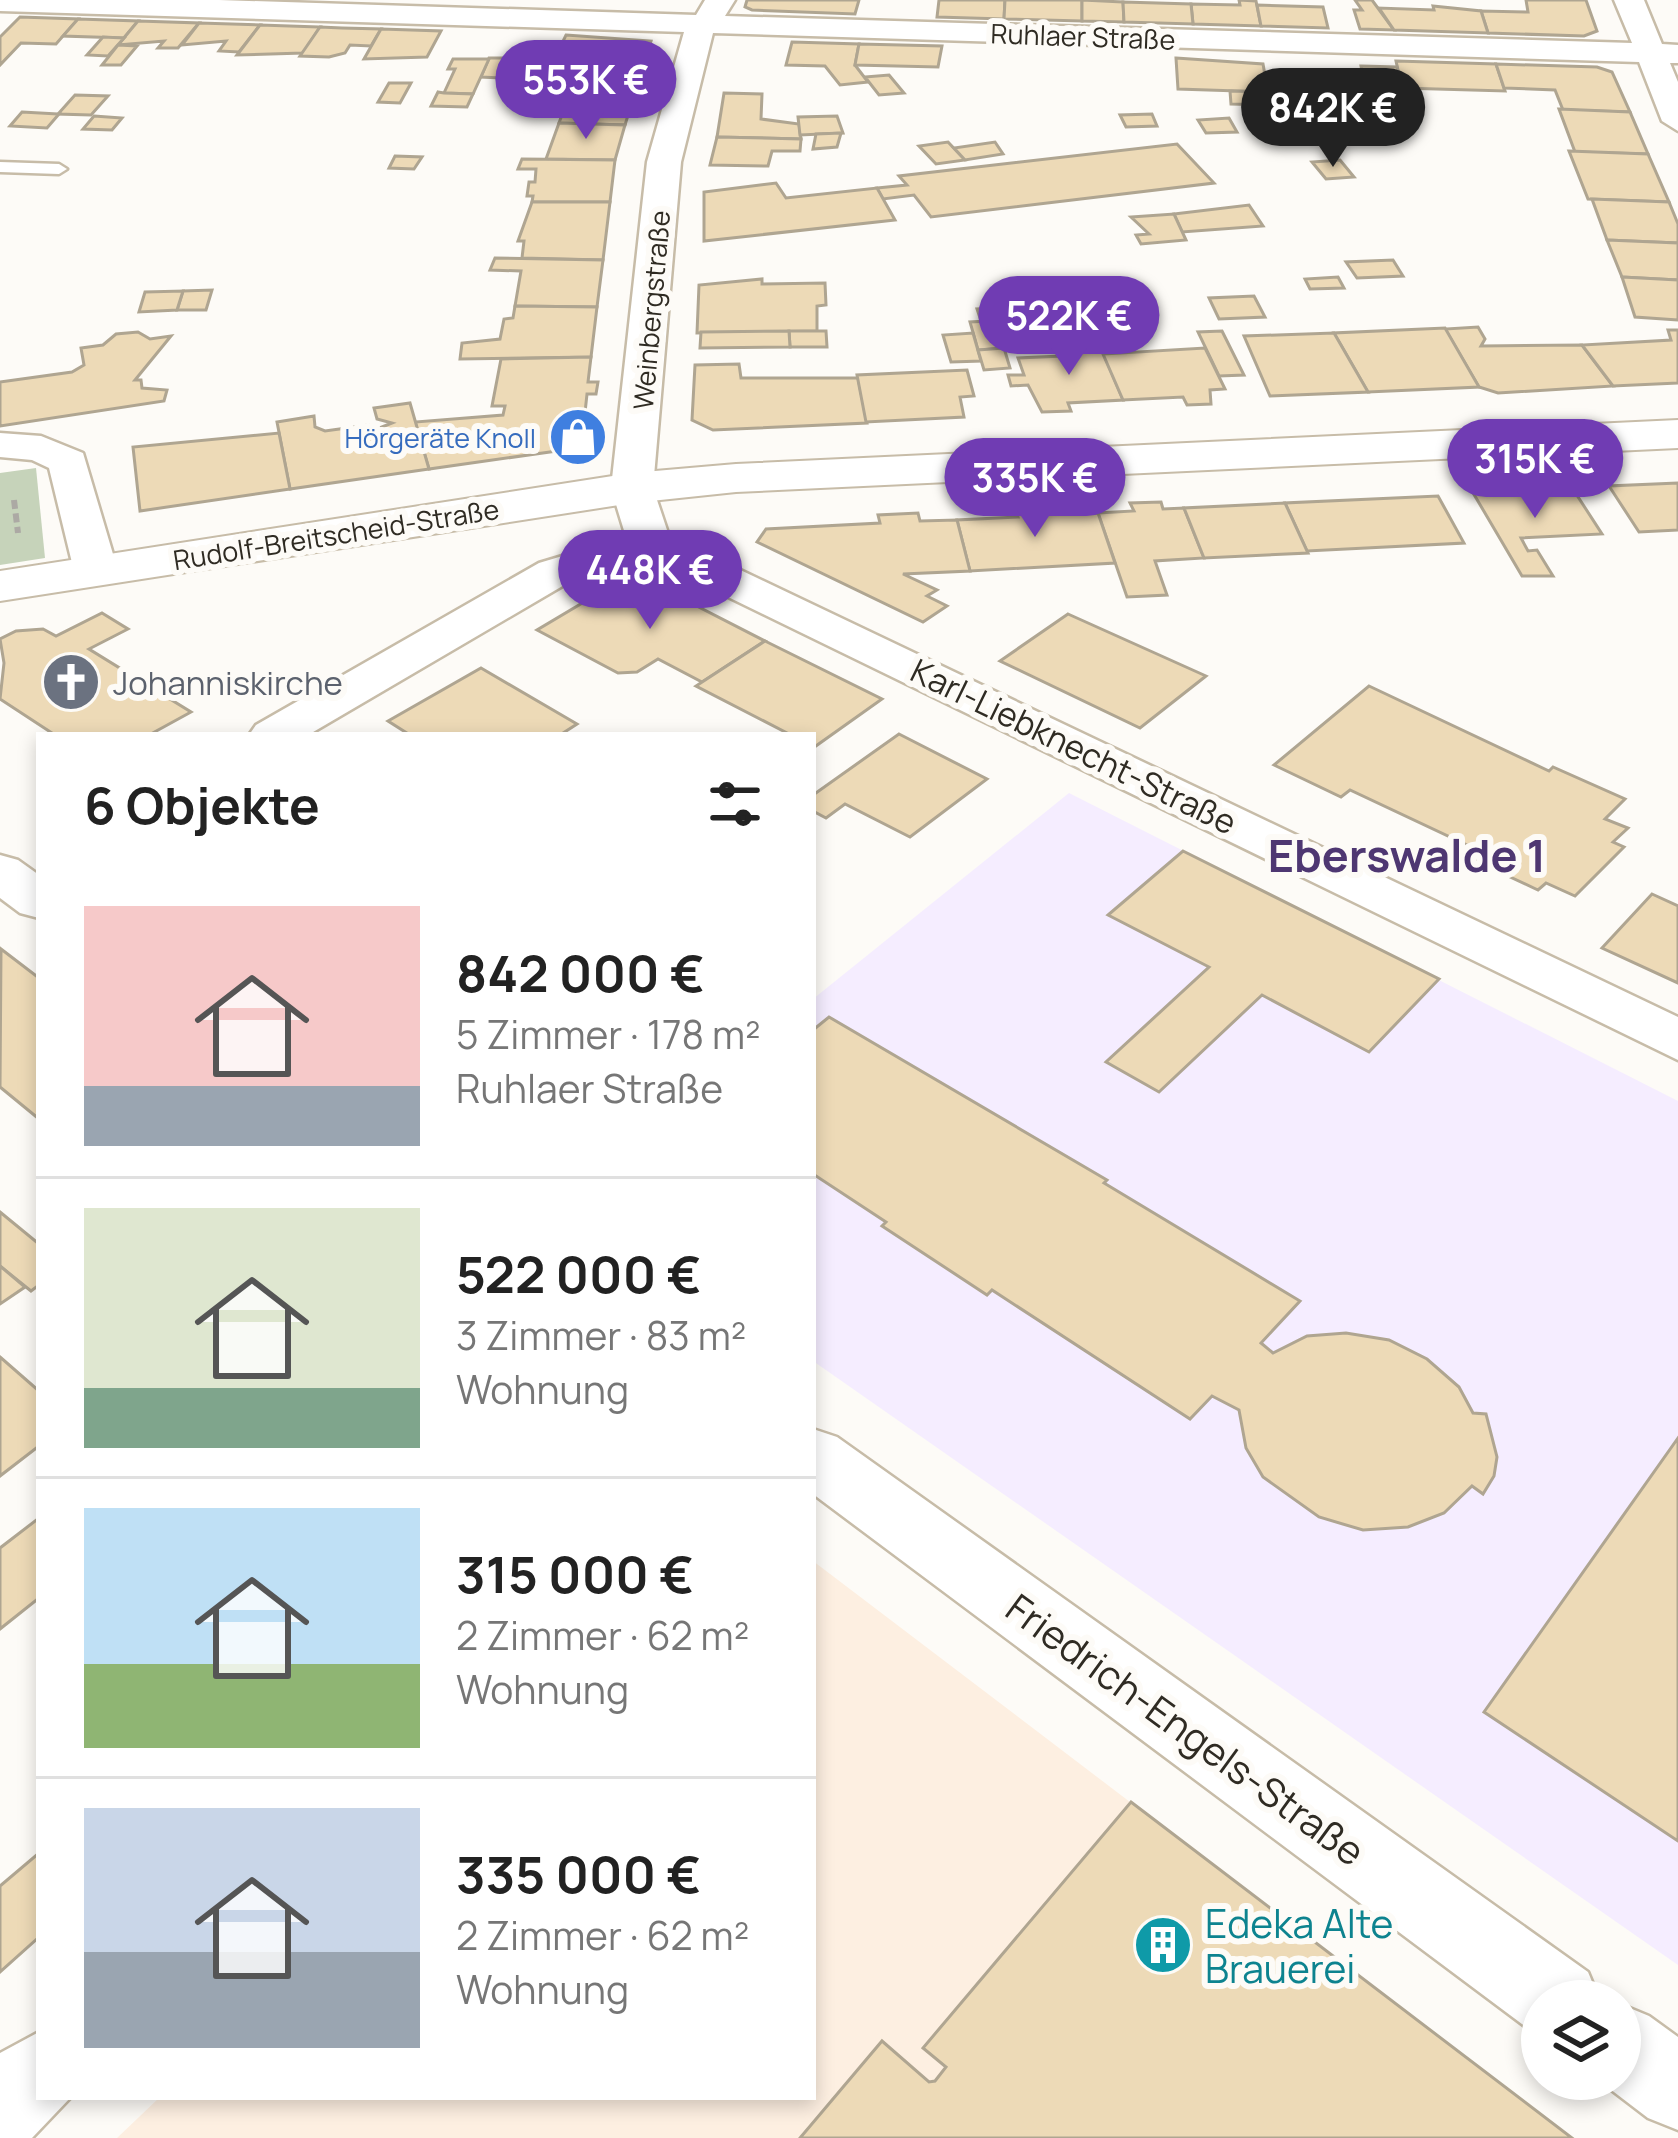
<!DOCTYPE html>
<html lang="de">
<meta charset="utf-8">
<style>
body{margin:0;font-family:Manrope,sans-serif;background:#f2f2f2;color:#222;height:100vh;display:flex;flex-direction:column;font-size:45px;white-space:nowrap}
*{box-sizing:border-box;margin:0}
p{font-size:39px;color:#767676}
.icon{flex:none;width:66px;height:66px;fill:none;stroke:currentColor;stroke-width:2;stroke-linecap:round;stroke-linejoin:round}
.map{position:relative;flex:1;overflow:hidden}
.drawer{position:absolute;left:36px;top:732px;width:780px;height:1368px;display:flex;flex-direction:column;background:#fff;border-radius:0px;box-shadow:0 6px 18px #0003}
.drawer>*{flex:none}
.buttons{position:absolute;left:1521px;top:1980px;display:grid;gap:24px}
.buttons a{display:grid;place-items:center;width:120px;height:120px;border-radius:50%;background:#fff;box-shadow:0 6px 18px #0003;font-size:60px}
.price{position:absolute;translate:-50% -102px;padding:0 27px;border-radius:42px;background:#703cb3;color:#fff;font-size:39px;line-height:78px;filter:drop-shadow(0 3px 6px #0008)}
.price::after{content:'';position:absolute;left:50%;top:72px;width:36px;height:27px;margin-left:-18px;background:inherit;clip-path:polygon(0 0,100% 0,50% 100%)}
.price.on{background:#222;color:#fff}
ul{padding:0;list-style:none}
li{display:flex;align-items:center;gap:36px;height:300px;padding:0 48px}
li+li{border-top:3px solid #e0e0e0}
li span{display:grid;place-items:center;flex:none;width:336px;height:240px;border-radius:0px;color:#555}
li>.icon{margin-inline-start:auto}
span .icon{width:144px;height:144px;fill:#fffc;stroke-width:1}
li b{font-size:51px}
h2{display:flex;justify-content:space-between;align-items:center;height:144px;padding:0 48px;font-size:51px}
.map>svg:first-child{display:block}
</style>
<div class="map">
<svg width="1678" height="2138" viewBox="0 0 1678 2138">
<rect width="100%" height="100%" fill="#fdfbf7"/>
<path fill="#fdefe1" d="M 813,1561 L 1572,2138 L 117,2138 L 160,2097 L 813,2097 Z"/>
<path fill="#f5edff" d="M 1069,793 L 1678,1101 L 1678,1965 L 813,1361 L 813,999 Z"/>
<path fill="#c6d3ba" d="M 36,468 L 45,558 L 0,565 L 0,473 Z"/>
<g fill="#eddab7" stroke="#afa591" stroke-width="3">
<path d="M 747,0 L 859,0 L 855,14 L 752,10 L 745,7 Z"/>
<path d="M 939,0 L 1005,0 L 1004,19 L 937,17 Z"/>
<path d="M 1005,0 L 1082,0 L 1082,21 L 1004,19 Z"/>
<path d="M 1082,0 L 1123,2 L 1124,22 L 1082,21 Z"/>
<path d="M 1239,0 L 1256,1 L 1261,26 L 1193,24 L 1191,4 L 1240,5 Z"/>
<path d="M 1355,0 L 1372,0 L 1394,30 L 1360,29 L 1354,10 L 1362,10 Z"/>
<path d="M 1526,0 L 1586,0 L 1597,31 L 1584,36 L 1488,33 L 1481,11 L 1528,12 Z"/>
<path d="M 1123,2 L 1191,4 L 1193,24 L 1124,22 Z"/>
<path d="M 1257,5 L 1323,7 L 1328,28 L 1261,26 Z"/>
<path d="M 1433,6 L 1481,11 L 1488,33 L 1394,30 L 1379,8 L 1434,10 Z"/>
<path d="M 20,17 L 78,19 L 56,44 L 21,43 L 0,65 L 0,37 Z"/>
<path d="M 78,19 L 138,21 L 124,38 L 63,36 Z"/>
<path d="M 138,21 L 199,23 L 178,48 L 158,48 L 164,41 L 118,45 Z"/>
<path d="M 199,23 L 260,25 L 239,52 L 219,51 L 226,41 L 182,45 Z"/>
<path d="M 260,25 L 319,27 L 320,27 L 303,53 L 237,55 Z"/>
<path d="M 320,27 L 342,28 L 381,29 L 371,46 L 350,45 L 345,53 L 329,57 L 300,56 Z"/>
<path d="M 381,29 L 441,31 L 427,57 L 364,59 Z"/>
<path d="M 566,35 L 651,41 L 638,83 L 583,81 L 591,58 L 555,58 Z"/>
<path d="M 103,37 L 124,38 L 108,56 L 87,55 Z"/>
<path d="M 792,42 L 859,44 L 855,65 L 868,82 L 840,85 L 825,66 L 786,65 Z"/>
<path d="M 859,44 L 942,46 L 938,67 L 855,65 Z"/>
<path d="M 118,45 L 137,46 L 121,65 L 102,65 Z"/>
<path d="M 510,58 L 501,78 L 481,77 L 489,58 Z"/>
<path d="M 1176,58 L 1263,64 L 1268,92 L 1178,89 Z"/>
<path d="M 453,59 L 489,59 L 473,94 L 444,93 L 455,69 L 448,69 Z"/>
<path d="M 1396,61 L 1496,64 L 1505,91 L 1402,88 Z"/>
<path d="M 1496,64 L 1597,67 L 1612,72 L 1630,112 L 1563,110 L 1555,90 L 1504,88 Z"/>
<path d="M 1361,66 L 1397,67 L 1406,103 L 1368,102 Z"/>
<path d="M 889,75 L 904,93 L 879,95 L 865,77 Z"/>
<path d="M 574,81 L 638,83 L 625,125 L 559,123 Z"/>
<path d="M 389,83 L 411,83 L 400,103 L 378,102 Z"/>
<path d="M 1230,91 L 1268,92 L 1270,105 L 1231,104 Z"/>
<path d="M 438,92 L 444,93 L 473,94 L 467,107 L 431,106 Z"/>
<path d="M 724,93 L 762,94 L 761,119 L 799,124 L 801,139 L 717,137 Z"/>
<path d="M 75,95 L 108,96 L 91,115 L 58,114 Z"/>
<path d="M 1281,99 L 1300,100 L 1308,118 L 1271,116 L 1269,108 L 1283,109 Z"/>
<path d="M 1300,100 L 1406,103 L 1413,128 L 1314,124 Z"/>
<path d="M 1559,109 L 1630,112 L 1648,154 L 1575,152 Z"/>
<path d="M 22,112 L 58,114 L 59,114 L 47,128 L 10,126 Z"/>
<path d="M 1152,114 L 1157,126 L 1126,127 L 1120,115 Z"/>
<path d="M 94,116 L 122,118 L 112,130 L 83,129 Z"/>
<path d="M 837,116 L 843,133 L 800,135 L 798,117 Z"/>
<path d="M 1229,118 L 1237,132 L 1206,133 L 1198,120 Z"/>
<path d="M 559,123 L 625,125 L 615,160 L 546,159 Z"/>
<path d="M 841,133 L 837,147 L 813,149 L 816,134 Z"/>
<path d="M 717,137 L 801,139 L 800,151 L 772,151 L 768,166 L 710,165 Z"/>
<path d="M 948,142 L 965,160 L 936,164 L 919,146 Z"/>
<path d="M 995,142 L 1003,154 L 965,160 L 954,148 Z"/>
<path d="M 1177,144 L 1214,183 L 931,217 L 914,195 L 883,199 L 877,188 L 907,185 L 899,176 Z"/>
<path d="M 1569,151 L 1648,154 L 1669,202 L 1588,199 Z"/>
<path d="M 395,156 L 422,157 L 414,169 L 389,168 Z"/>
<path d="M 522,159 L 615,160 L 610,202 L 532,202 L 533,196 L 527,196 L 529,182 L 535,182 L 536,169 L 518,169 Z"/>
<path d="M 1340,160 L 1354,177 L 1326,179 L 1312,162 Z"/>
<path d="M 776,183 L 786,198 L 877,188 L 895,220 L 704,241 L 704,192 Z"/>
<path d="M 1592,199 L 1669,202 L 1678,224 L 1678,243 L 1607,240 Z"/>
<path d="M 532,202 L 610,202 L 603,260 L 522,258 L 524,241 L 518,241 Z"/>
<path d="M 1249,205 L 1263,226 L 1182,232 L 1174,214 Z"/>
<path d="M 1174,214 L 1186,240 L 1141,244 L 1136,235 L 1149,234 L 1131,217 Z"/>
<path d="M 1607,240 L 1678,243 L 1678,280 L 1622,277 Z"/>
<path d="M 495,258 L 603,260 L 597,307 L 515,306 L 521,271 L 490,270 Z"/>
<path d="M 1393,260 L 1403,276 L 1357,278 L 1346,262 Z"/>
<path d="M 1338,277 L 1344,288 L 1310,289 L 1305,279 Z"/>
<path d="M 1622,277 L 1678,280 L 1678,320 L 1635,317 Z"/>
<path d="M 762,279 L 762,284 L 825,283 L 826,305 L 817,306 L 817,331 L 697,333 L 699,285 Z"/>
<path d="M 212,290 L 206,310 L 177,310 L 183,291 Z"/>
<path d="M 183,291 L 177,310 L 139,312 L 145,292 Z"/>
<path d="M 1254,296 L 1265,317 L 1219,319 L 1209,298 Z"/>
<path d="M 515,306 L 597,307 L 591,357 L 460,359 L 462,343 L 500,339 L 504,319 L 513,318 Z"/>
<path d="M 1022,307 L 1025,319 L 981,321 L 977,309 Z"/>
<path d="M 1025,319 L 1033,340 L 1002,341 L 1004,348 L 978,350 L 970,322 Z"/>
<path d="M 1478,327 L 1485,339 L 1481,346 L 1582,345 L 1613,386 L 1498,393 L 1479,387 L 1445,329 Z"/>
<path d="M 1445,328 L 1479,387 L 1368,392 L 1334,333 Z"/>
<path d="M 1668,330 L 1678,330 L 1678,383 L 1613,386 L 1582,345 L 1671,340 Z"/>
<path d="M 789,331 L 826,331 L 827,347 L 790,347 Z"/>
<path d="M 789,331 L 790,347 L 700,348 L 701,332 Z"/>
<path d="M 1222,331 L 1244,375 L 1219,376 L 1198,332 Z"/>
<path d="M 138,332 L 150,339 L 171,336 L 135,380 L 141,380 L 142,388 L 167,390 L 164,401 L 0,426 L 0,382 L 72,372 L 84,365 L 81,348 L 103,345 L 116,334 Z"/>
<path d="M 973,333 L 981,361 L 951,362 L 943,335 Z"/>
<path d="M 1334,333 L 1368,392 L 1270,396 L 1244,336 Z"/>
<path d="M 1099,343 L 1123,400 L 1068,403 L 1071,411 L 1042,412 L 1028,385 L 1011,386 L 1008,375 L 1024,375 L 1018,358 L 1062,356 L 1058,345 Z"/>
<path d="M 1004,348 L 1010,368 L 984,370 L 978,350 Z"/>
<path d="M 1205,348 L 1225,389 L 1210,390 L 1211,404 L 1187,405 L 1183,397 L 1123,400 L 1103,354 Z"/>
<path d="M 591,357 L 588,382 L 598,382 L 596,394 L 587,394 L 582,440 L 590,444 L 574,454 L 564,450 L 429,469 L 415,422 L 503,415 L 505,406 L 492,406 L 501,359 Z"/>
<path d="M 739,364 L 741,378 L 858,378 L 867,423 L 713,430 L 692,420 L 695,365 Z"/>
<path d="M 967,370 L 974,396 L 960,397 L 964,417 L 866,422 L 857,375 Z"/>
<path d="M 410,403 L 429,469 L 290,489 L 277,422 L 314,416 L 315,427 L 325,431 L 369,425 L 372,431 L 392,423 L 377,419 L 374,408 Z"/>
<path d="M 279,433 L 290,489 L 140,511 L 133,447 Z"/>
<path d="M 1678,483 L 1678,530 L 1639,532 L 1609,486 Z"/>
<path d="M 1571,486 L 1602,534 L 1521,538 L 1528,551 L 1537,550 L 1553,576 L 1522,576 L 1472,491 Z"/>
<path d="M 1438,496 L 1464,543 L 1307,551 L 1285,503 Z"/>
<path d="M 1161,502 L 1163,509 L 1184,508 L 1204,558 L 1155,561 L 1167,595 L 1127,597 L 1098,513 L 1134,511 L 1130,503 Z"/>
<path d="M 1285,503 L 1308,553 L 1204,558 L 1184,508 Z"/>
<path d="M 1065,504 L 1068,514 L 1098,513 L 1115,563 L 970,571 L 957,520 L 1018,517 L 1015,507 Z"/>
<path d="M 918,513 L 920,521 L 957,520 L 970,571 L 903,574 L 937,590 L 927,596 L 947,606 L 923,622 L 757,542 L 766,529 L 880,523 L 878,515 Z"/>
<path d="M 648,581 L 765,641 L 702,682 L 658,659 L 637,672 L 618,673 L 537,630 L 616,583 Z"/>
<path d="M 102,613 L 128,629 L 89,649 L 191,712 L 149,735 L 55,735 L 0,699 L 4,663 L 0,639 L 16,631 L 43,629 L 56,636 Z"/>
<path d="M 1068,614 L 1206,676 L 1140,728 L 1000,661 Z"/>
<path d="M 765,641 L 882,699 L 813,748 L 813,735 L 791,735 L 696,686 Z"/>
<path d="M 481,668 L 577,724 L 560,735 L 410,735 L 388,721 Z"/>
<path d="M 1369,686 L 1549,771 L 1553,767 L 1625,799 L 1605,819 L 1628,828 L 1613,842 L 1624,847 L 1575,896 L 1546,883 L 1538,890 L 1461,854 L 1469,846 L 1350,790 L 1341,797 L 1274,765 Z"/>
<path d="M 899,734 L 987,779 L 910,837 L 845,804 L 826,818 L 813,811 L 813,795 Z"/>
<path d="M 1183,851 L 1439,979 L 1369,1052 L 1262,995 L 1159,1092 L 1106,1062 L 1209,967 L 1108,915 Z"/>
<path d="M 1652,894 L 1678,906 L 1678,983 L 1602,948 Z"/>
<path d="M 1,949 L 39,978 L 39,1119 L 0,1087 Z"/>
<path d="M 829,1017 L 1107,1180 L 1104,1183 L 1300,1301 L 1261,1343 L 1273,1353 L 1307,1336 L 1346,1333 L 1389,1340 L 1427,1359 L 1459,1387 L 1473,1413 L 1486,1414 L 1497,1457 L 1494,1476 L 1483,1494 L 1472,1486 L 1444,1513 L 1408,1527 L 1363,1530 L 1319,1517 L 1263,1477 L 1246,1448 L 1239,1410 L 1212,1396 L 1190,1419 L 992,1290 L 987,1295 L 882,1226 L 886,1222 L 813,1174 L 813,1030 Z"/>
<path d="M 0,1212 L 39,1244 L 39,1285 L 31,1291 L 0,1266 Z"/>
<path d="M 0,1266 L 25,1287 L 0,1304 Z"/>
<path d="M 0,1357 L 39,1391 L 39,1446 L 0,1476 Z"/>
<path d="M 1678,1438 L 1678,1841 L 1484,1712 Z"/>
<path d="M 39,1518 L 39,1598 L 0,1629 L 0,1548 Z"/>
<path d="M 1131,1802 L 1572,2138 L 800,2138 L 882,2041 L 929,2082 L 935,2081 L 946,2067 L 923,2048 Z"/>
<path d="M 39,1853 L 39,1937 L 0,1972 L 0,1886 Z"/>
</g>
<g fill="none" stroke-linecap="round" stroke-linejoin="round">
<defs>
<path id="service" d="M 0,162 L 59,164 L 67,169 L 59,174 L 0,172 Z"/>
<g id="minor">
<path d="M 0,0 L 219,0 L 696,15 L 705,0 L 735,0 L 725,16 L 1632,43 L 1614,0 L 1644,0 L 1662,44 L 1678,45 L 1678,63 L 1670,63 L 1678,82 L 1678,131 L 1662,121 L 1639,62 L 713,33 L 681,162 L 653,488 L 669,536 L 1678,1017 L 1678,1060 L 648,558 L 571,581 L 308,735 L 249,735 L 256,725 L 539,563 L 626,537 L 611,488 L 647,162 L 684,32 L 0,11 Z"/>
<path d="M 0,433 L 41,436 L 83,453 L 118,571 L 112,580 L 96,584 L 80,580 L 74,571 L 49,468 L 32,460 L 0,457 Z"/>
<path d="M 0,855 L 18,860 L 39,875 L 39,918 L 20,913 L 0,898 Z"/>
<path d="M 813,1429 L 837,1437 L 1588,1972 L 1600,2001 L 1542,2001 L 1542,2035 L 1530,2030 L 813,1494 Z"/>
<path d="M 1620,2004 L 1649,2016 L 1678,2037 L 1678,2130 L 1648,2118 L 1597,2079 L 1620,2079 Z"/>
<path d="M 39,2032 L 39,2097 L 71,2097 L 32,2138 L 0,2138 L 0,2053 Z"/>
</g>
<path id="secondary" d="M 1678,420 L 1678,448 L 736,492 L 632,503 L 0,601 L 0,571 L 632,473 L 736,464 Z"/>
</defs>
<use href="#service" stroke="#c7bca8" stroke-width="5"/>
<use href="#minor" stroke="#c7bca8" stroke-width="5"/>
<use href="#secondary" stroke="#c7bca8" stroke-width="4"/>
<path stroke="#aca9a4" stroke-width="6" stroke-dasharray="9 4.5" stroke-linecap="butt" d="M 14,500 L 18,533"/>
<use href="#service" fill="#fff" fill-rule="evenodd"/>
<use href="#minor" fill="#fff" fill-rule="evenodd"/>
<use href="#secondary" fill="#fff" fill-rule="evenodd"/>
</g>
<defs>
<symbol id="shop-disc" viewBox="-11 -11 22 22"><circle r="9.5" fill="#3f7fe0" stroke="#fdfbf7"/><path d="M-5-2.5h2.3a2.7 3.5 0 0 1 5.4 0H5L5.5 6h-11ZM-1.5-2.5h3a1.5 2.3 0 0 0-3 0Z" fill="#fff"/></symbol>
<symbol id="church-disc" viewBox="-11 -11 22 22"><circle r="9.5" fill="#6b7280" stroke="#fdfbf7"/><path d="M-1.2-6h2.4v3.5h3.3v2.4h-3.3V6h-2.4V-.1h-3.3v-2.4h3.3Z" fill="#fff"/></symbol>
<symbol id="building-disc" viewBox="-11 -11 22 22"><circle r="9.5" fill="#0f9aa8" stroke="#fdfbf7"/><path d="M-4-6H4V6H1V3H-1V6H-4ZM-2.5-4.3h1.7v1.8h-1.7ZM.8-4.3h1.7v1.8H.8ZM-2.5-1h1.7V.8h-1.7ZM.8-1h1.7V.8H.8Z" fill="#fff"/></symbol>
</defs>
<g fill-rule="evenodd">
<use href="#shop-disc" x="545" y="404" width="66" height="66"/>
<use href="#church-disc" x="38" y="649" width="66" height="66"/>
<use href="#building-disc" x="1130" y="1912" width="66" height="66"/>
</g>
<g text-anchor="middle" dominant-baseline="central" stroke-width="12" stroke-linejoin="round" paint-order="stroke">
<g font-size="27" fill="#2f2b23" stroke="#fdfbf7">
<text transform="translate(1083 36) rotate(2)">Ruhlaer Straße</text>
<text transform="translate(651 310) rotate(-85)">Weinbergstraße</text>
<text transform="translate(336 534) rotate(-9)">Rudolf-Breitscheid-Straße</text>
</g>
<g font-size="27" fill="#366cbe" stroke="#fdfbf7" text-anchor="end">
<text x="536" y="437">Hörgeräte Knoll</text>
</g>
<g font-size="33" fill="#5b616d" stroke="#fdfbf7" text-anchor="start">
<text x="113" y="682">Johanniskirche</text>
</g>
<g font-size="33" fill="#2f2b23" stroke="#fdfbf7">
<text transform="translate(1074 746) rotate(26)">Karl-Liebknecht-Straße</text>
</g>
<g font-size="39" fill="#2f2b23" stroke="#fdfbf7">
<text transform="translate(1186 1729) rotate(36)">Friedrich-Engels-Straße</text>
</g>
<g font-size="39" fill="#0d838f" stroke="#fdfbf7" text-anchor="start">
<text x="1205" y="1923">Edeka Alte<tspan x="1205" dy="45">Brauerei</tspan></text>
</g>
<g font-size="45" font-weight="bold" fill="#4e3772" stroke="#fdfbf7">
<text x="1407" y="855">Eberswalde 1</text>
</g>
</g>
</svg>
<div class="buttons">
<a><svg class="icon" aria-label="layers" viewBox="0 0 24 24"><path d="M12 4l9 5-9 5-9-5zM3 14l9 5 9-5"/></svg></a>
</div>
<b class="price" style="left:586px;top:142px">553K €</b>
<b class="price on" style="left:1333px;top:170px">842K €</b>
<b class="price" style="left:1069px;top:378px">522K €</b>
<b class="price" style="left:1535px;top:521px">315K €</b>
<b class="price" style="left:1035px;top:540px">335K €</b>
<b class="price" style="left:650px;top:632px">448K €</b>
<section class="drawer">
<h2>6 Objekte<svg class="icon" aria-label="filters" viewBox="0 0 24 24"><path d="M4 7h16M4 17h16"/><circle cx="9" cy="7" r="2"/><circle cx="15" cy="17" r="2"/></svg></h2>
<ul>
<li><span style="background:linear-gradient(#f6c9c9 75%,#9aa5b1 0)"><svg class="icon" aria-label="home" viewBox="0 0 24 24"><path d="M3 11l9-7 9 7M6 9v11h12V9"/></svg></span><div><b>842 000 €</b><p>5 Zimmer · 178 m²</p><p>Ruhlaer Straße</p></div></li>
<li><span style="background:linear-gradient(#dfe7d0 75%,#7fa58c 0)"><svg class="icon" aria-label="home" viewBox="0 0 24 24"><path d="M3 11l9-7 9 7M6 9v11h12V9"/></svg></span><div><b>522 000 €</b><p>3 Zimmer · 83 m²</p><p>Wohnung</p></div></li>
<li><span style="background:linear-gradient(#bfe0f5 65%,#8fb573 0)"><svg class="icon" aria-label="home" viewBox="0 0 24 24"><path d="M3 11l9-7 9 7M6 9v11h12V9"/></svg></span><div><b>315 000 €</b><p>2 Zimmer · 62 m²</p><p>Wohnung</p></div></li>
<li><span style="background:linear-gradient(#c9d6e8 60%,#9aa5b1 0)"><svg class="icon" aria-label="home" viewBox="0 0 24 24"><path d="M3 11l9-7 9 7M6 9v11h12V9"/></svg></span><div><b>335 000 €</b><p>2 Zimmer · 62 m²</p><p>Wohnung</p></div></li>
</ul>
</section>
</div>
